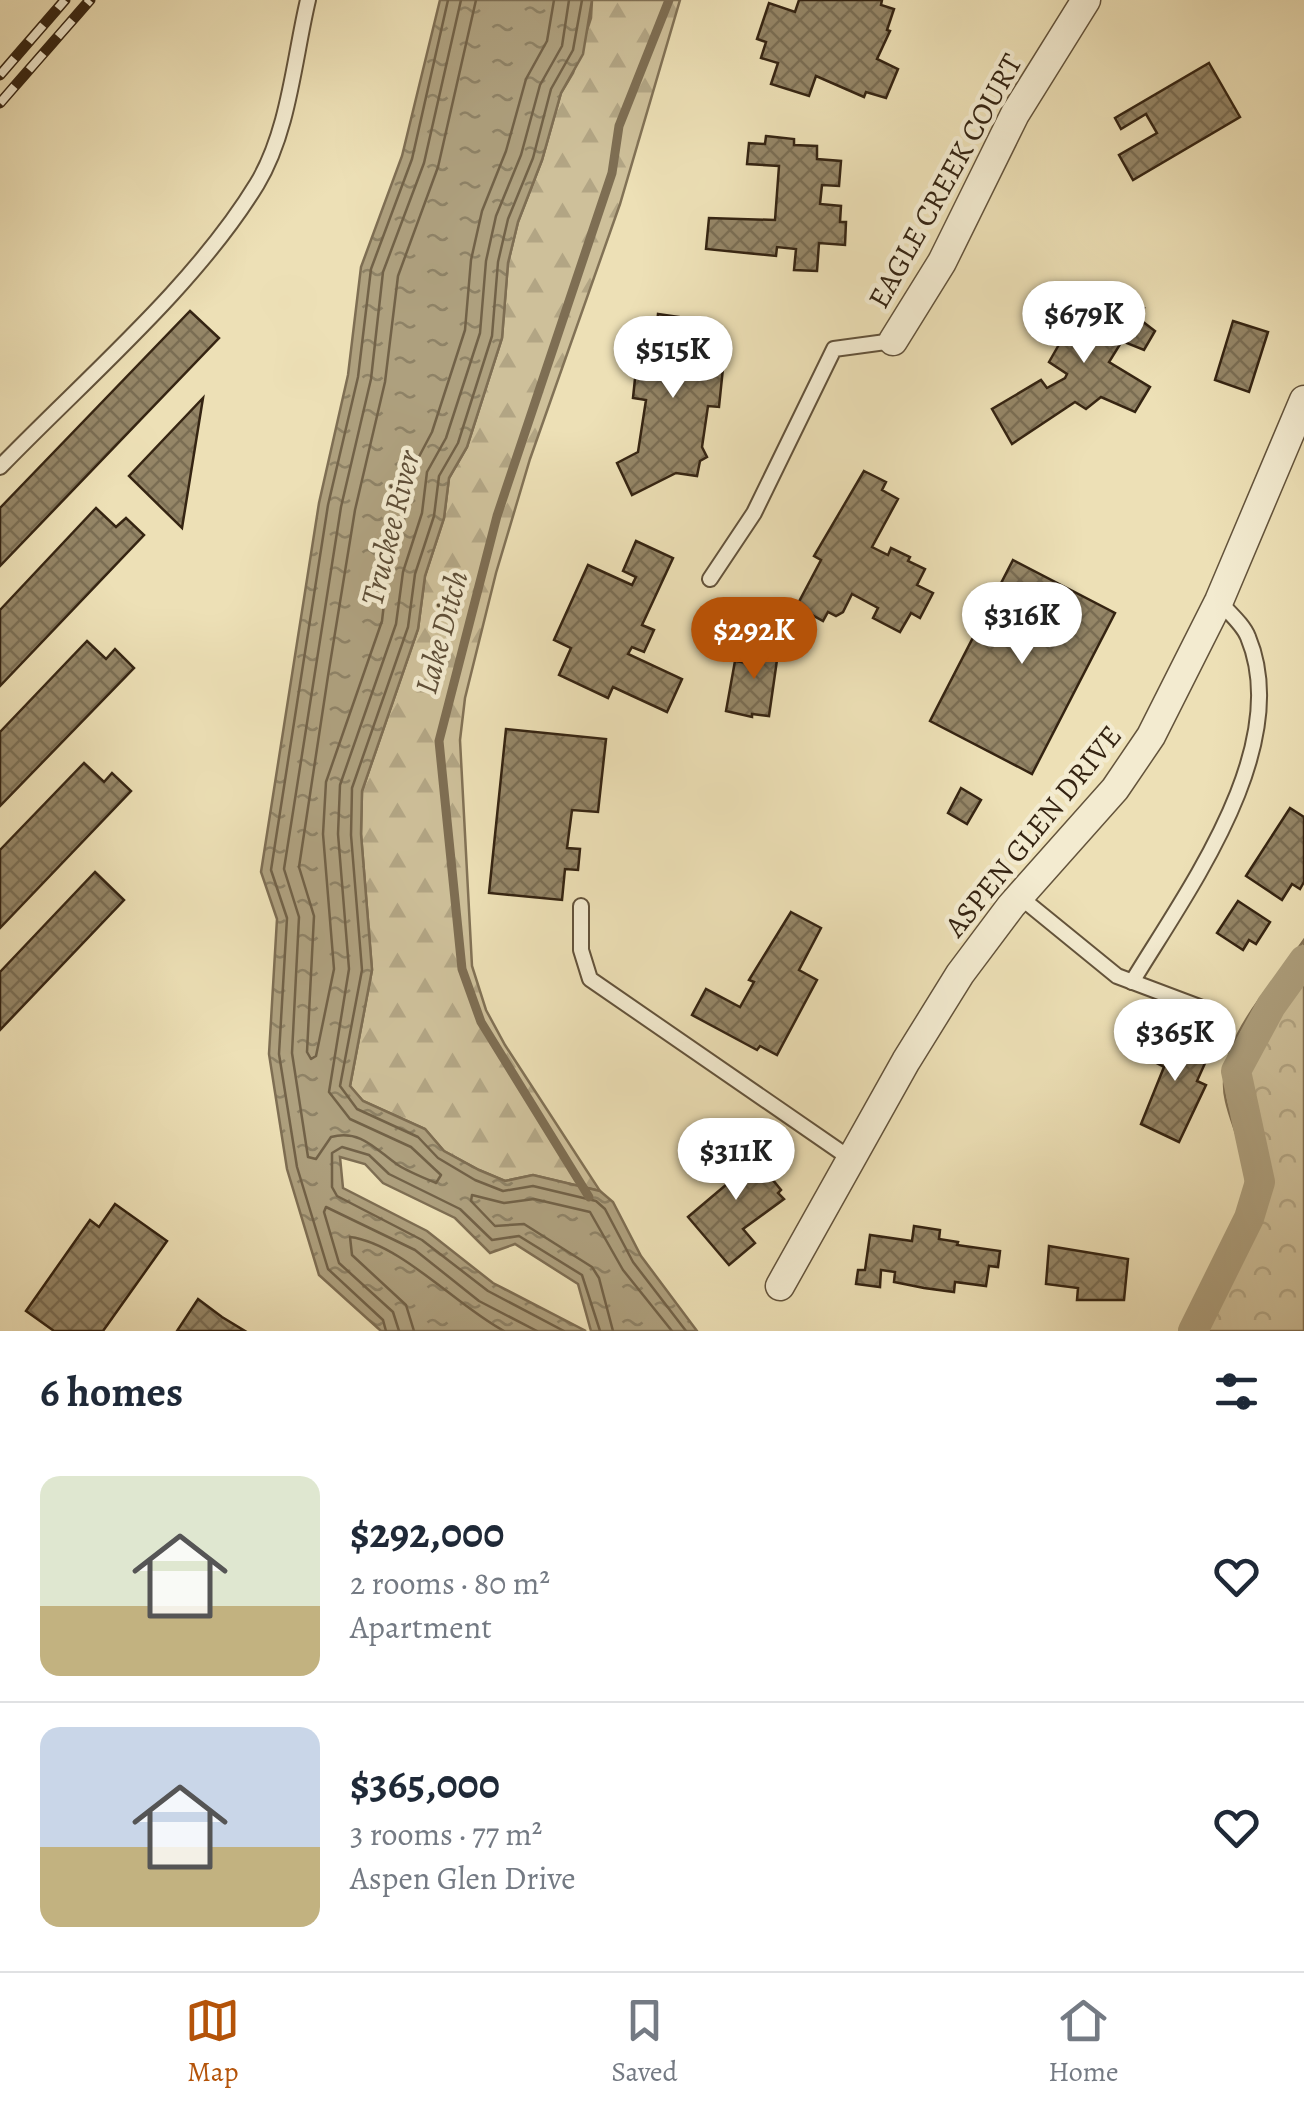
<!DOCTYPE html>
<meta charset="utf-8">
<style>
body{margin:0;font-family:Alegreya,serif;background:#f2f2f3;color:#1f2937;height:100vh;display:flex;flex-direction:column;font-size:38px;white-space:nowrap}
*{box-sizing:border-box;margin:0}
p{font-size:32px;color:#747a83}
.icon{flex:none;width:55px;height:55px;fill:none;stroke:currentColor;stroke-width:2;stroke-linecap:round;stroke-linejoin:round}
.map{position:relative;height:1331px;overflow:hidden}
.drawer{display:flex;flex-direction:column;background:#fff;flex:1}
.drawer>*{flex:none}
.price{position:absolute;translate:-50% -85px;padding:0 22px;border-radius:35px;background:#fff;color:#222;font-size:32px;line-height:65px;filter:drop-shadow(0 2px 5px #0008)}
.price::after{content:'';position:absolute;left:50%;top:60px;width:30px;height:22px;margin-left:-15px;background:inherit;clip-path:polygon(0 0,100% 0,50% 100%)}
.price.selected{background:#b45309;color:#fff}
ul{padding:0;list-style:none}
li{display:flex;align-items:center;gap:30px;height:250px;padding:0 40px}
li+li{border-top:2px solid #e0e1e3}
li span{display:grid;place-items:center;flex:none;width:280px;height:200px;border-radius:20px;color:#555}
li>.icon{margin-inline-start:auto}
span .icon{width:120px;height:120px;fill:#fffc;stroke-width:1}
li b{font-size:42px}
h2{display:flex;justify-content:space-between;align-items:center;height:120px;padding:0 40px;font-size:42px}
.tabs{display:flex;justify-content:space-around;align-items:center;height:140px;border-top:2px solid #e0e1e3;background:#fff;font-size:28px;color:#747a83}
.tabs a{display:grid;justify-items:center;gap:5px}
.tabs .selected{color:#b45309}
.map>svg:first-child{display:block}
</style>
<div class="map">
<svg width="1304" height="1331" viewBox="0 0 1304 1331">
<defs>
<pattern id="forest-firs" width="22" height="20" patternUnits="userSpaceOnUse" patternTransform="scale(2.5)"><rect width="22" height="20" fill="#cec09a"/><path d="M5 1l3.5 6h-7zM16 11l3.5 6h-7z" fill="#b2a584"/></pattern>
<pattern id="park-crowns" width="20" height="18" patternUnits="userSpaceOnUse" patternTransform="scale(2.5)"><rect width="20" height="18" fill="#cec09a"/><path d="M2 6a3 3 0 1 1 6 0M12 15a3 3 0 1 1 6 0" fill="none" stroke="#b2a584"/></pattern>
<pattern id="water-ripples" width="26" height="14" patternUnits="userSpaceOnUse" patternTransform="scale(2.5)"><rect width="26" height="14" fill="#aea07e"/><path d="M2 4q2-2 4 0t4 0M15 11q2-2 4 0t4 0" fill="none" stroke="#8e8266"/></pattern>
<pattern id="building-cross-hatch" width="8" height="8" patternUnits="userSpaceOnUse" patternTransform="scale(2.5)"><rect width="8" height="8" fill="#958667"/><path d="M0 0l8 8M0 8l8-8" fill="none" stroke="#7a6d53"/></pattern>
</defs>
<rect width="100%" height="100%" fill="#ede0b6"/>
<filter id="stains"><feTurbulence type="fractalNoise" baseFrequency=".002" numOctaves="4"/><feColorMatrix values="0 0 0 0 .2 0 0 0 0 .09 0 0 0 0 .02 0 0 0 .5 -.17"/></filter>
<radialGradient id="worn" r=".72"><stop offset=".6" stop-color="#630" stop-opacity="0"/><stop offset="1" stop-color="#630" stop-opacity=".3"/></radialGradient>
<path fill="url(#forest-firs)" stroke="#827256" stroke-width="2.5" d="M 592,0 L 680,0 L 620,204 L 530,459 L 496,573 L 465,698 L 460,740 L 472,966 L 486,1010 L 505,1045 L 600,1191 L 533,1175 L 505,1181 L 479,1170 L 444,1151 L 425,1129 L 363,1101 L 350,1086 L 372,970 L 361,834 L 362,791 L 418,629 L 425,576 L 444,518 L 449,478 L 467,447 L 502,338 L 508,263 L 518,222 L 542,160 L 561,93 L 573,73 L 591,18 Z"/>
<path fill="url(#park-crowns)" stroke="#827256" stroke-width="2.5" d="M 1304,940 L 1304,1331 L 1184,1331 C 1206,1287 1236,1239 1245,1190 C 1251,1161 1232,1129 1226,1101 C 1212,1044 1274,984 1304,940 Z"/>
<path fill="url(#water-ripples)" stroke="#7e6e53" stroke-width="2.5" d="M 440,0 L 592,0 L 583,54 L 561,93 L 542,160 L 518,222 L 508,263 L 502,338 L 467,447 L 449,478 L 444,518 L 425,576 L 418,629 L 362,791 L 361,834 L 372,970 L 350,1086 L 363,1101 L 425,1129 L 444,1151 L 479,1170 L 505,1181 L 533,1175 L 600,1191 L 613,1202 L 641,1256 L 697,1331 L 591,1331 L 578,1284 L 515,1244 L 490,1253 L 455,1218 L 383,1183 L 365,1164 L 340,1157 L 343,1188 L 427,1231 L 493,1283 L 586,1331 L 381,1331 L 319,1275 L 287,1169 L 269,1054 L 277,919 L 261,872 L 319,503 L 348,375 L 361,267 L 402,156 Z"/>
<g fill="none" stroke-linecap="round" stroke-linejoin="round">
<g stroke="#726248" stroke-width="2.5">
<path d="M 461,0 L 424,163 L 383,272 L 371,379 L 341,507 L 284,869 L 299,917 L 292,1053 L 308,1157 L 316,1159 L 331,1137 C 361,1129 376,1150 398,1165 C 409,1172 424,1178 436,1183 L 441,1175 L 411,1147 L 350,1119 L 329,1092 L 349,969 L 338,834 L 340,785 L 396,624 L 403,572 L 422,513 L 427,472 L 446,438 L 480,333 L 486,261 L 496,216 L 521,155 L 540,85 L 562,46 L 569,0"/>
<path d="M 476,0 L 438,167 L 398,276 L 385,382 L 355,510 L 328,676 L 299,867 L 314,916 L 307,1052 L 311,1059 L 316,1056 L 334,969 L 323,834 L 326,782 L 382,621 L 388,569 L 407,510 L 413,468 L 432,432 L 465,330 L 471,260 L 482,211 L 506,151 L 526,79 L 547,41 L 554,0"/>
<path d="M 582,0 L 573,50 L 551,89 L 533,158 L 508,219 L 498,262 L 492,336 L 458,443 L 439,476 L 434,516 L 415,574 L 408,627 L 352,788 L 351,835 L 362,970 L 340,1086 L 357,1109 L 418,1137 L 438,1158 L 475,1180 L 503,1191 L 533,1186 L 596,1201 L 605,1209 L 633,1262 L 686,1331"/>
<path d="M 386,1331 L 383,1320 L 328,1269 L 297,1167 L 279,1054 L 287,918 L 271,870 L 328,505 L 358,377 L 371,269 L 412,159 L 448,0"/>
<path d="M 399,1331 L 393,1312 L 339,1263 L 324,1212 L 326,1207 L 415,1250 L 479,1301 L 537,1331"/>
<path d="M 414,1331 L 406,1305 L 352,1255 L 350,1237 C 400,1243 458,1307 504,1331"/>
<path d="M 564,1331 L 488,1291 L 422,1240 L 337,1196 L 332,1187 L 332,1153 L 342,1147 L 369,1155 L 389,1174 L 460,1209 L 492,1240 L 519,1236 L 582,1275 L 600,1331"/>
<path d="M 613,1331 L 599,1278 L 592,1267 L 524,1224 L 495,1226 L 471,1201 L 472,1195 L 504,1203 L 534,1199 L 590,1212 L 623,1270 L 672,1331"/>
</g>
<path stroke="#7e6e53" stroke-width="9" d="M 589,1197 L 481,1022 L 462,969 L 439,741 L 497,516 L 612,173 L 619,126 L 669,0"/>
<path stroke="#aea07e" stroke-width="30" d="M 1193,1331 L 1249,1218 L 1260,1182 L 1236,1071 L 1271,1006 L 1304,960"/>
</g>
<g fill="url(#building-cross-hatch)" stroke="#352412" stroke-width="2.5">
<path d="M 799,0 L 882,0 L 881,5 L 894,9 L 887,30 L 890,31 L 877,59 L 898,69 L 886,98 L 866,92 L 864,97 L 816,76 L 809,96 L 771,84 L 778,63 L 761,58 L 766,42 L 757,39 L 769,3 L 795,12 Z"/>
<path d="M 1209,63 L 1240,117 L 1133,180 L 1119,155 L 1157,133 L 1146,114 L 1121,129 L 1115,118 Z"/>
<path d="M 766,136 L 794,139 L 794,145 L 817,146 L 817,159 L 841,161 L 839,186 L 822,185 L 820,204 L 841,206 L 840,222 L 846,222 L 845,245 L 819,243 L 817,271 L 794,270 L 796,249 L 777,247 L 776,256 L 706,249 L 709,218 L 775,220 L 779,166 L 747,164 L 749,143 L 765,144 Z"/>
<path d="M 1114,291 L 1144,308 L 1138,318 L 1155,331 L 1144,350 L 1122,341 L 1109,362 L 1150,387 L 1135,412 L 1101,397 L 1086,409 L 1075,402 L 1012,444 L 992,409 L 1041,380 L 1047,388 L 1065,378 L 1067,374 L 1049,362 L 1061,341 L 1058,339 L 1089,292 L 1108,301 Z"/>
<path d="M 190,311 L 219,338 L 0,566 L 0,508 Z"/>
<path d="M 658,314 L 707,321 L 703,347 L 725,349 L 719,407 L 708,406 L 702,447 L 707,457 L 700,461 L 697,476 L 676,473 L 632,495 L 617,463 L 638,452 L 646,400 L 633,398 L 639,340 L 655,342 Z"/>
<path d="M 1233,321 L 1268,332 L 1249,392 L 1215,380 Z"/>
<path d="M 203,398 L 182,528 L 129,476 Z"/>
<path d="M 864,471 L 886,482 L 882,490 L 898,499 L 872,547 L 888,555 L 891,548 L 910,557 L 908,561 L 925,569 L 917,585 L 933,593 L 920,618 L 911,613 L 900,632 L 873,618 L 878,608 L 852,594 L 843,612 L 836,616 L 828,612 L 823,621 L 812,615 L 809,621 L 793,613 L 821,560 L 814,556 Z"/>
<path d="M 96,508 L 116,527 L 126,518 L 144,535 L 0,686 L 0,610 Z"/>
<path d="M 636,541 L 673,558 L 642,625 L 654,630 L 644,652 L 632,647 L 628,654 L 682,679 L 667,712 L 613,687 L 608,698 L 559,675 L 571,648 L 554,640 L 588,565 L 632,585 L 636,577 L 623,571 Z"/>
<path d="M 1013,560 L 1115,613 L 1032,774 L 930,721 Z"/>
<path d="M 87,641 L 106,659 L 115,649 L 134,668 L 0,806 L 0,732 Z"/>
<path d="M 756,642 L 779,646 L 769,716 L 752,714 L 752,717 L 726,711 L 735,661 L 748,663 Z"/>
<path d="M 506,729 L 606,739 L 598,812 L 572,810 L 567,848 L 580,849 L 578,870 L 565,869 L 562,900 L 489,893 Z"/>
<path d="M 84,763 L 104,782 L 112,773 L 131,791 L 0,928 L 0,850 Z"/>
<path d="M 961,788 L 981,800 L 967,824 L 948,813 Z"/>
<path d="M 1290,808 L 1304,817 L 1304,882 L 1300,889 L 1292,884 L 1282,900 L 1246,876 Z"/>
<path d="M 95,872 L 124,900 L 0,1030 L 0,972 Z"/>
<path d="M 1238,901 L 1270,922 L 1256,944 L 1249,940 L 1243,950 L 1217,933 Z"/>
<path d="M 791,912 L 821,928 L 799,970 L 817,980 L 777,1055 L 760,1046 L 757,1050 L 692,1015 L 706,989 L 740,1007 L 754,982 L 749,980 Z"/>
<path d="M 1159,1027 L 1210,1052 L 1197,1081 L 1206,1085 L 1179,1142 L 1141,1124 L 1164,1067 L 1145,1057 Z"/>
<path d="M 740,1140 L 781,1190 L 778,1193 L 784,1199 L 743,1229 L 755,1243 L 729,1265 L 688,1217 L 727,1184 L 712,1163 Z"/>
<path d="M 115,1204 L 167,1241 L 103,1331 L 54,1331 L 26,1311 L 90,1220 L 99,1227 Z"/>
<path d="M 914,1226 L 940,1230 L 939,1239 L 958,1242 L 957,1245 L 1000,1251 L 998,1267 L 989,1266 L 986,1286 L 955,1282 L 954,1292 L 924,1288 L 894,1282 L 895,1272 L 881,1270 L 880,1287 L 856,1284 L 858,1270 L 865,1270 L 870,1235 L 912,1241 Z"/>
<path d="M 1049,1246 L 1128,1259 L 1124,1300 L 1077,1300 L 1078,1288 L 1046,1284 Z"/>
<path d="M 198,1299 L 222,1317 L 245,1331 L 177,1331 Z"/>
</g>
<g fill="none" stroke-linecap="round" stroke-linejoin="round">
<defs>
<g id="lane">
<path d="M 0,467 C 84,380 195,286 257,184 C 289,131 294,59 308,0"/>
<path d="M 710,579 L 754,513 L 834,349 L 893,341"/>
<path d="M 1020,897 L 1117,976 L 1202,1008"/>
<path d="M 581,906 L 581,950 L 590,979 L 851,1159"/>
<path d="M 1132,982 C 1187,891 1294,747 1248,637 C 1243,624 1228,612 1219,601"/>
</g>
<g id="street">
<path d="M 893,341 L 942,262 L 1015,114 L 1086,0"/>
<path d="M 780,1286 L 906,1061 L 960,974 L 1011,906 L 1115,789 L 1151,736 L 1219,601 L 1304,400"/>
</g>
</defs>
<use href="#lane" stroke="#63533b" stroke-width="18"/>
<use href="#street" stroke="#63533b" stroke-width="31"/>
<use href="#lane" stroke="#f3ebd0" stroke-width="14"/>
<use href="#street" stroke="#f3ebd0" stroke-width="28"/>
<defs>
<g id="rail">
<path d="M 0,75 L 65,0"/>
<path d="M 0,103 L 90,0"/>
</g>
</defs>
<use href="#rail" stroke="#352412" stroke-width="11"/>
<use href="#rail" stroke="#f3ebd0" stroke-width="8" stroke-dasharray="22" stroke-linecap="butt"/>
</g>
<g text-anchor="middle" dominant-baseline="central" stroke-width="9" stroke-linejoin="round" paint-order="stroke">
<g font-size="30" fill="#352412" stroke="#f3ebd0">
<text transform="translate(945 181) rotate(-61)">EAGLE CREEK COURT</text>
<text transform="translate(1033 831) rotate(-51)">ASPEN GLEN DRIVE</text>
</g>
<g font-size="32" font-style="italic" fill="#5f4f38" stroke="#f3ebd0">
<text transform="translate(390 528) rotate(-76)">Truckee River</text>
<text transform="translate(441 632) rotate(-75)">Lake Ditch</text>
</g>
</g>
<rect width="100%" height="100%" filter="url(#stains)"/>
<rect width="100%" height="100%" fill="url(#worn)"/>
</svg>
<b class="price" style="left:1084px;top:366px">$679K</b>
<b class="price" style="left:673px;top:401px">$515K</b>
<b class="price" style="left:1022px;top:667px">$316K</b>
<b class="price selected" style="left:754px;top:682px">$292K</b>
<b class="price" style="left:1175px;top:1084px">$365K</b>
<b class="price" style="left:736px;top:1203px">$311K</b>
</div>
<section class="drawer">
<h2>6 homes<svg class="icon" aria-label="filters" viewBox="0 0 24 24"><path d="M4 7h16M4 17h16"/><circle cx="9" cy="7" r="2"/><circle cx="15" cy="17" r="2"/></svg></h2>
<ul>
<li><span style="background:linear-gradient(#dfe7d0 65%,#c2b280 0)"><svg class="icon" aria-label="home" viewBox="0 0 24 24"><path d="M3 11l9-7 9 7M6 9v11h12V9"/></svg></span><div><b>$292,000</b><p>2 rooms · 80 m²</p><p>Apartment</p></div><svg class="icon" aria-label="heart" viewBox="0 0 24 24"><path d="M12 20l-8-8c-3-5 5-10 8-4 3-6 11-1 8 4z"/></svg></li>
<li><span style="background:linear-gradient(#c9d6e8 60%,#c2b280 0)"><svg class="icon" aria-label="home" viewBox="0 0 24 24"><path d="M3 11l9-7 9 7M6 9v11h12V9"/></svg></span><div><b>$365,000</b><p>3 rooms · 77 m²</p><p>Aspen Glen Drive</p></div><svg class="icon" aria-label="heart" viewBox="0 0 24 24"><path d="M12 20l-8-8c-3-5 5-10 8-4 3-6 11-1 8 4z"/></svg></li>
</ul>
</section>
<nav class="tabs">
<a class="selected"><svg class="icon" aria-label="map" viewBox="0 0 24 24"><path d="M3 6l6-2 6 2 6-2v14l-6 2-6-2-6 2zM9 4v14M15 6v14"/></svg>Map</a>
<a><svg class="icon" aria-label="saved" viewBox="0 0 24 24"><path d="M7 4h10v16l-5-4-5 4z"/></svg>Saved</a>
<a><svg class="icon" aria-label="home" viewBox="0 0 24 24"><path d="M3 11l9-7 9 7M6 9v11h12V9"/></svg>Home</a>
</nav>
